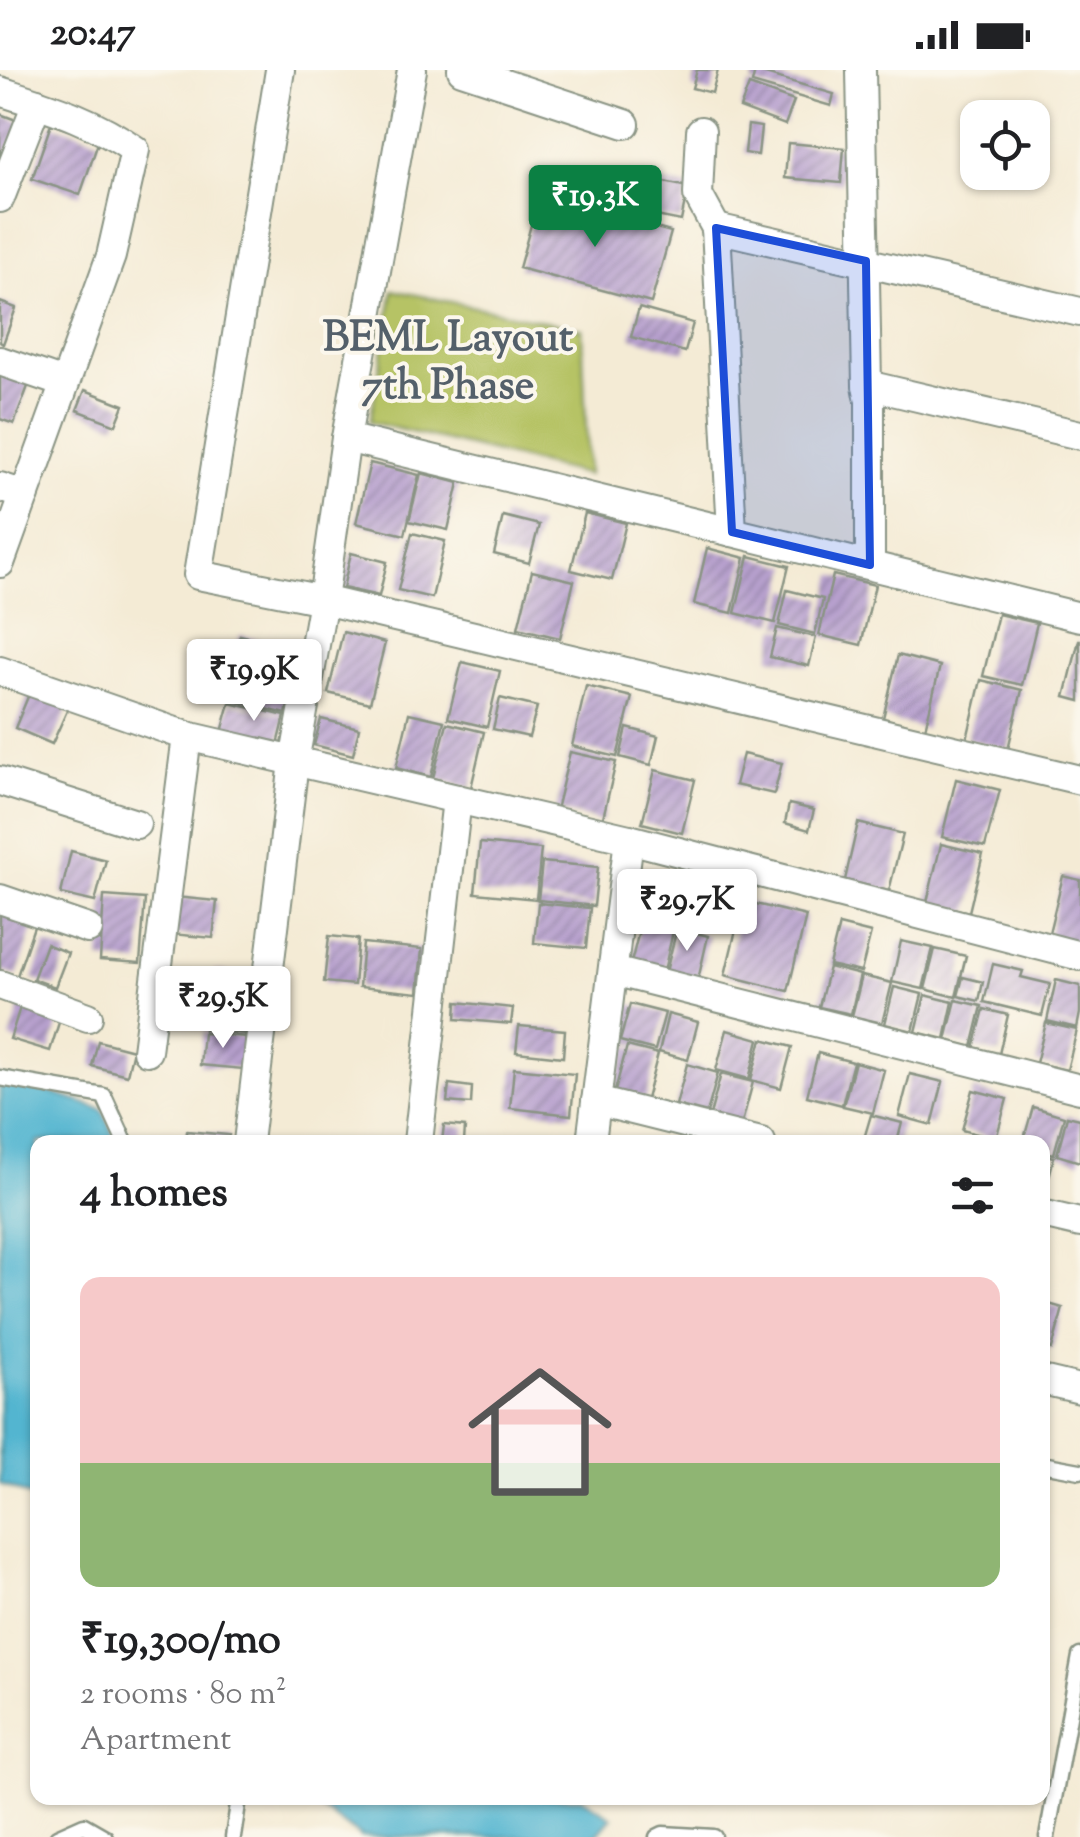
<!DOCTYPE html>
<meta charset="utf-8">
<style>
body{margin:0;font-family:"Sorts Mill Goudy",serif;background:#f2f2f2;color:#202124;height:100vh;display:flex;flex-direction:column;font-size:38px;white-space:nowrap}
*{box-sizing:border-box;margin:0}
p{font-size:32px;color:#757577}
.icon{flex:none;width:55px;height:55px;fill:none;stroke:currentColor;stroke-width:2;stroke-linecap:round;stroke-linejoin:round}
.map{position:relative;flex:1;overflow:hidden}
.sheet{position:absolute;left:30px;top:1065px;width:1020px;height:670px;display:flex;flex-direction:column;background:#fff;border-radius:20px;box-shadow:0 2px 8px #0004}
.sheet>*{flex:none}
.tools{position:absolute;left:960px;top:30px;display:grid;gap:20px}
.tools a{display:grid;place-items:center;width:90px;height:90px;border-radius:20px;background:#fff;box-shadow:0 2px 8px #0004;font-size:50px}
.price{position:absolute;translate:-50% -85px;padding:0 22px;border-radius:10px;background:#fff;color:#222;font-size:32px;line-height:65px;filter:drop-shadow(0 2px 5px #0008)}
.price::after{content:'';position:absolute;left:50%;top:60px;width:30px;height:22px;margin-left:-15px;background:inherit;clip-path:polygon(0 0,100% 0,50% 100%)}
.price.selected{background:#0b8043;color:#fff}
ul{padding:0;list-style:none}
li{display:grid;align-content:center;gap:20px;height:530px;padding:0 50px}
li span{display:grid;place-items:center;height:310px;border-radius:20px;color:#555}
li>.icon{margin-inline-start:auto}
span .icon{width:180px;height:180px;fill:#fffc;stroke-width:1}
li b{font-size:42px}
h2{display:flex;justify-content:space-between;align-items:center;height:120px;padding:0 50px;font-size:42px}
.status{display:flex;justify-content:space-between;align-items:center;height:70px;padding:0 50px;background:#fff;direction:ltr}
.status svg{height:28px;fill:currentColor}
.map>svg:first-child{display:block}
</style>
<div class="status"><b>20:47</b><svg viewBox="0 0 49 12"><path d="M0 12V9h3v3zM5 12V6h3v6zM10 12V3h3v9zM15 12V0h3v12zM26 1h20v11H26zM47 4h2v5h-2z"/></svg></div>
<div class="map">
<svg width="1080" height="1767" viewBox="0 0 1080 1767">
<defs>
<pattern id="building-hatch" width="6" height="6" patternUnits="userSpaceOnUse" patternTransform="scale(2.5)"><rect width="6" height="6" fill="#b7a0ce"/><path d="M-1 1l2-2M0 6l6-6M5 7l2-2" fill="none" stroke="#9484a8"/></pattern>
</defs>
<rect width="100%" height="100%" fill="#fbf7ec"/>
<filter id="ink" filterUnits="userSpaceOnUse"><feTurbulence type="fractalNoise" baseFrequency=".01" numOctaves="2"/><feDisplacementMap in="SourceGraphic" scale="20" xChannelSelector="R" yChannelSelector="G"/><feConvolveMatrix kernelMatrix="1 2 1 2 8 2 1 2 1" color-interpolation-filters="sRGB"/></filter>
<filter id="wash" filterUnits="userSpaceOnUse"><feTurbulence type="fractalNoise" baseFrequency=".0048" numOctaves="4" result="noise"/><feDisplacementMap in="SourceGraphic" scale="40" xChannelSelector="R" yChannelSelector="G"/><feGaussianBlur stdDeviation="2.25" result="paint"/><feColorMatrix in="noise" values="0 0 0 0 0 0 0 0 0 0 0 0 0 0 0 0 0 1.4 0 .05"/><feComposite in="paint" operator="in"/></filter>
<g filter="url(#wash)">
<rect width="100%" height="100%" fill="#f4ebd5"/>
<path fill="#b6c365" stroke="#6a804c" stroke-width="2.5" d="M 393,220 L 582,259 L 588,405 L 370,352 Z"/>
<g fill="#52b5d0" stroke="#387982" stroke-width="2.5">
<path d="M 0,1006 L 102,1039 L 117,1072 L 38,1072 L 37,1429 L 0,1414 Z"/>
<path d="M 313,1728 L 582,1728 L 612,1747 L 595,1767 L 361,1767 L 319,1737 Z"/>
</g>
<g id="blocks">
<g fill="url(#building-hatch)">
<path d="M 697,0 L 718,0 L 712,23 L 692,18 Z"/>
<path d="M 755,1 L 834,24 L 831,36 L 752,13 Z"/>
<path d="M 749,15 L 794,31 L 785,55 L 740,38 Z"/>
<path d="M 0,44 L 24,53 L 0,91 Z"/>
<path d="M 51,54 L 99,70 L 80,125 L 32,109 Z"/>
<path d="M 748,55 L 761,57 L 758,85 L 745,83 Z"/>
<path d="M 788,73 L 844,78 L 841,113 L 785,108 Z"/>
<path d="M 640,107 L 688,117 L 681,151 L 632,141 Z"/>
<path d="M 539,126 L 671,162 L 651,233 L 519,198 Z"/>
<path d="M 0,232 L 16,238 L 3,274 L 0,272 Z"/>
<path d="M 639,238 L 693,253 L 685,282 L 631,267 Z"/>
<path d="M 0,299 L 30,311 L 14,354 L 0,349 Z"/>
<path d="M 85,320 L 124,335 L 116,355 L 77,340 Z"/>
<path d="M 370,393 L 419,405 L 405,465 L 356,453 Z"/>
<path d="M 421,403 L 459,413 L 448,460 L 409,451 Z"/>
<path d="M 585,443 L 626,453 L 612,510 L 571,500 Z"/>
<path d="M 503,446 L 539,455 L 529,493 L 494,484 Z"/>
<path d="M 412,463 L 445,471 L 432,528 L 398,520 Z"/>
<path d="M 707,478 L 745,488 L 732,543 L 694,534 Z"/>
<path d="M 351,483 L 387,492 L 379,526 L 343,518 Z"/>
<path d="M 749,486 L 789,496 L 775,553 L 735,543 Z"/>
<path d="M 532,501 L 574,511 L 560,568 L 518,558 Z"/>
<path d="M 833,505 L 875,515 L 861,575 L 819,565 Z"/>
<path d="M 787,520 L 823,529 L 815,564 L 779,555 Z"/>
<path d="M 998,544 L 1037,553 L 1022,615 L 983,606 Z"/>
<path d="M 777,558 L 816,567 L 809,596 L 770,587 Z"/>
<path d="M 343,562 L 385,573 L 370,633 L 328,623 Z"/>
<path d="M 240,565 L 301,580 L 293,611 L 233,597 Z"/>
<path d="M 1079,570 L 1080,570 L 1080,631 L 1065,627 Z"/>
<path d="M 898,585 L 940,596 L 925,659 L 883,648 Z"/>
<path d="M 462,592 L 500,601 L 487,657 L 448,648 Z"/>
<path d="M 236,606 L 292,619 L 286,644 L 230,630 Z"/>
<path d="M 981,610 L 1022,620 L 1008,679 L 967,669 Z"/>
<path d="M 586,616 L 632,627 L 617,687 L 572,676 Z"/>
<path d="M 32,617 L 70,634 L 52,674 L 15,658 Z"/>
<path d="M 500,628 L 537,637 L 529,667 L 493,659 Z"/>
<path d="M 230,633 L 285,646 L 278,675 L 222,662 Z"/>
<path d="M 409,643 L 444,651 L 431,707 L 396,698 Z"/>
<path d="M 321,649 L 359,658 L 353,685 L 314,675 Z"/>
<path d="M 447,653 L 484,662 L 471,718 L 433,708 Z"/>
<path d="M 627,658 L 658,666 L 651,695 L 620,687 Z"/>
<path d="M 570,682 L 616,692 L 602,752 L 556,740 Z"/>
<path d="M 743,684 L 782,693 L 774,724 L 735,715 Z"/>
<path d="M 655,700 L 695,710 L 682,763 L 642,753 Z"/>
<path d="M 956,709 L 1000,720 L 985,777 L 942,767 Z"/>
<path d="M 789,734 L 814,740 L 809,760 L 785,753 Z"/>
<path d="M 858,753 L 903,764 L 889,821 L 845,810 Z"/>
<path d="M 480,773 L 541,779 L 536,829 L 475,823 Z"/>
<path d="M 941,774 L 983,784 L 969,842 L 927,832 Z"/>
<path d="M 71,781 L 106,790 L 95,832 L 61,824 Z"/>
<path d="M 542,792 L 598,797 L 594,836 L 538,830 Z"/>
<path d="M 1063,806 L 1080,810 L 1080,875 L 1048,867 Z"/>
<path d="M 104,826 L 145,829 L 140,893 L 100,890 Z"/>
<path d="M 175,827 L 217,831 L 213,868 L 171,864 Z"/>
<path d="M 743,831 L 806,846 L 788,921 L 725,905 Z"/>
<path d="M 0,832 L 38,845 L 17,906 L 0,900 Z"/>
<path d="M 538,833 L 590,838 L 586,878 L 534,873 Z"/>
<path d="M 642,849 L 674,857 L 664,901 L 631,893 Z"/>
<path d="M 839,855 L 871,863 L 861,902 L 829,895 Z"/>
<path d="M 677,858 L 708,866 L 698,910 L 666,902 Z"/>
<path d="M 329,866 L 358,869 L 354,915 L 324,912 Z"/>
<path d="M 901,871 L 933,878 L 923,919 L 892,912 Z"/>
<path d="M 363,873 L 422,879 L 418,923 L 359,917 Z"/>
<path d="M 46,874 L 68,883 L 55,917 L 33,909 Z"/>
<path d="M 935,879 L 966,886 L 956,927 L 925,919 Z"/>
<path d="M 993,894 L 1023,901 L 1021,907 L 1050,914 L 1042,946 L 984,932 Z"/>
<path d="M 829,897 L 860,905 L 851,944 L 819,937 Z"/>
<path d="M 214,901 L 250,905 L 247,934 L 211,930 Z"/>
<path d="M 862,906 L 892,913 L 882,953 L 852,946 Z"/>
<path d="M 963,907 L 983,912 L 979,931 L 958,926 Z"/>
<path d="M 1056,910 L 1080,916 L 1080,943 L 1077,958 L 1047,951 Z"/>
<path d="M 894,917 L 922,924 L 913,961 L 885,954 Z"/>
<path d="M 925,925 L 953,932 L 945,969 L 916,962 Z"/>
<path d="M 23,928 L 63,940 L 50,981 L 10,969 Z"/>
<path d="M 956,930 L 982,936 L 972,977 L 946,970 Z"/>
<path d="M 457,932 L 513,938 L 511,954 L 456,949 Z"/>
<path d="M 207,933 L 248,937 L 245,964 L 204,960 Z"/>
<path d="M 630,934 L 665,943 L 655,980 L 620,971 Z"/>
<path d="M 984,939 L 1008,945 L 999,984 L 974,978 Z"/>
<path d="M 668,944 L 698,952 L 688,990 L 659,982 Z"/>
<path d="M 1046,953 L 1077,960 L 1067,1000 L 1036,993 Z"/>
<path d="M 519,956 L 565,960 L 563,987 L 516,982 Z"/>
<path d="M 727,960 L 759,969 L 749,1009 L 716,1000 Z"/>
<path d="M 203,963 L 246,967 L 243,999 L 200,995 Z"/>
<path d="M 762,969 L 792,977 L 781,1018 L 751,1010 Z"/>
<path d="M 98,971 L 133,980 L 127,1005 L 92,996 Z"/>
<path d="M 627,976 L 658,984 L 646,1029 L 615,1021 Z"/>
<path d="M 818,983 L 853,992 L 842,1035 L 807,1026 Z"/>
<path d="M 855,992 L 884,1000 L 873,1043 L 843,1036 Z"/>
<path d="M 687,994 L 718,1003 L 707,1043 L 676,1035 Z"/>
<path d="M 514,998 L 575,1004 L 571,1045 L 510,1038 Z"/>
<path d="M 721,1004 L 753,1012 L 742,1053 L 710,1045 Z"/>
<path d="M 910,1004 L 943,1012 L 932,1055 L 899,1046 Z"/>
<path d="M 449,1014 L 472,1017 L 471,1034 L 447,1032 Z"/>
<path d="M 973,1020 L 1007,1029 L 996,1069 L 962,1060 Z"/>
<path d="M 1033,1037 L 1064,1046 L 1054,1084 L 1042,1081 L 1042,1072 L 1023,1072 Z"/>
<path d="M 871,1045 L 902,1053 L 897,1072 L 863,1072 Z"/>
<path d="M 1067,1046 L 1080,1049 L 1080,1092 L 1057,1085 Z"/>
<path d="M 444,1055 L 465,1057 L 464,1072 L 442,1072 Z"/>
<path d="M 187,1061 L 229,1065 L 228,1072 L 186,1072 Z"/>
<path d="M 1042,1084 L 1054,1087 L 1044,1127 L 1042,1127 Z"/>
<path d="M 1042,1232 L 1063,1238 L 1052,1279 L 1042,1276 Z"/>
</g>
</g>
</g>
<g filter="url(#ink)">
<use href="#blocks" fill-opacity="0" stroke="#8a9484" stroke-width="2.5"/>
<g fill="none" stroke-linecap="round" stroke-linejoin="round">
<defs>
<g id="service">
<path d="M 0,1008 L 104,1026 L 125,1072"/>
<path d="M 1042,1394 L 1080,1401"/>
<path d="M 57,1767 L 84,1755 L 105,1767"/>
<path d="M 233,1767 L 239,1728"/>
<path d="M 657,1767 L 663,1764 L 714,1767"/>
<path d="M 1047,1767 L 1080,1586"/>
</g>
<g id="minor">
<path d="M 280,0 L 198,505 L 323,530 L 1080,710"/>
<path d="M 462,0 L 625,54"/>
<path d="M 861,0 L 867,315 L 870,331 L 870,495"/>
<path d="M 0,21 C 49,37 93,50 135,80 L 111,186 L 0,493"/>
<path d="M 701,61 L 698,125 L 716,158"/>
<path d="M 0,128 L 37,33"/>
<path d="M 1080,242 L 716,158 L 732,462 L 1080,547"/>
<path d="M 0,291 L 64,313"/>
<path d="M 867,315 L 1080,365"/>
<path d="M 346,368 L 732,462"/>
<path d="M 0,417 L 25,425"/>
<path d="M 0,601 L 187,666 L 629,769 L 1080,886"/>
<path d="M 0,711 L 136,754"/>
<path d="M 0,829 L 88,859"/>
<path d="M 613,901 L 1080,1019"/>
<path d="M 0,915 L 88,947"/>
<path d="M 147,981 L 187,666"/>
<path d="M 596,1031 L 761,1072"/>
<path d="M 248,1072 L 294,692 L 323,530 L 346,368 L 412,0"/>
<path d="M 418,1072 L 457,729"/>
<path d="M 591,1072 L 629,769"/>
<path d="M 1042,1144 L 1080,1153"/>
<path d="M 1042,1310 L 1080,1319"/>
</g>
</defs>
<use href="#service" stroke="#8a9484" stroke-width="19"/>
<use href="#minor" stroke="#8a9484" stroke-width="32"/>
<use href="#service" stroke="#fff" stroke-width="14"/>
<use href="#minor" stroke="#fff" stroke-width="28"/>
</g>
</g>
<path fill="#1d4ed8" fill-opacity="0.2" stroke="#1d4ed8" stroke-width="8" stroke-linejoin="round" d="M 716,158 L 866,191 L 870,495 L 732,462 Z"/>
<g text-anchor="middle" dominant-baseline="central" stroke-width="8" stroke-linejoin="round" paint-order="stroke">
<g font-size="42" font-weight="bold" fill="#54606a" stroke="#fbf7ec">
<text x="448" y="270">BEML Layout<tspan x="448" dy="48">7th Phase</tspan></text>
</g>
</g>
</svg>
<div class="tools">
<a><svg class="icon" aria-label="locate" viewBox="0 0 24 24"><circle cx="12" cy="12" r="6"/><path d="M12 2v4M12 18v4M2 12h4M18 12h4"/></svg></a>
</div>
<b class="price selected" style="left:595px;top:180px">₹19.3K</b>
<b class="price" style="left:254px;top:654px">₹19.9K</b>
<b class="price" style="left:687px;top:884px">₹29.7K</b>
<b class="price" style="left:223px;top:981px">₹29.5K</b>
<section class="sheet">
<h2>4 homes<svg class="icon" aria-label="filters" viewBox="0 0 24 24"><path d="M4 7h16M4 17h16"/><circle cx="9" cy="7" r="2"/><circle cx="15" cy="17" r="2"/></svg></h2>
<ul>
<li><span style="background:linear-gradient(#f6c9c9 60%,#8fb573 0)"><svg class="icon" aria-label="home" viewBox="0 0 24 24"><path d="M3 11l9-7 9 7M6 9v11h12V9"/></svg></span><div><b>₹19,300/mo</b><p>2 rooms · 80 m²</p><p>Apartment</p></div></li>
</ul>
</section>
</div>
